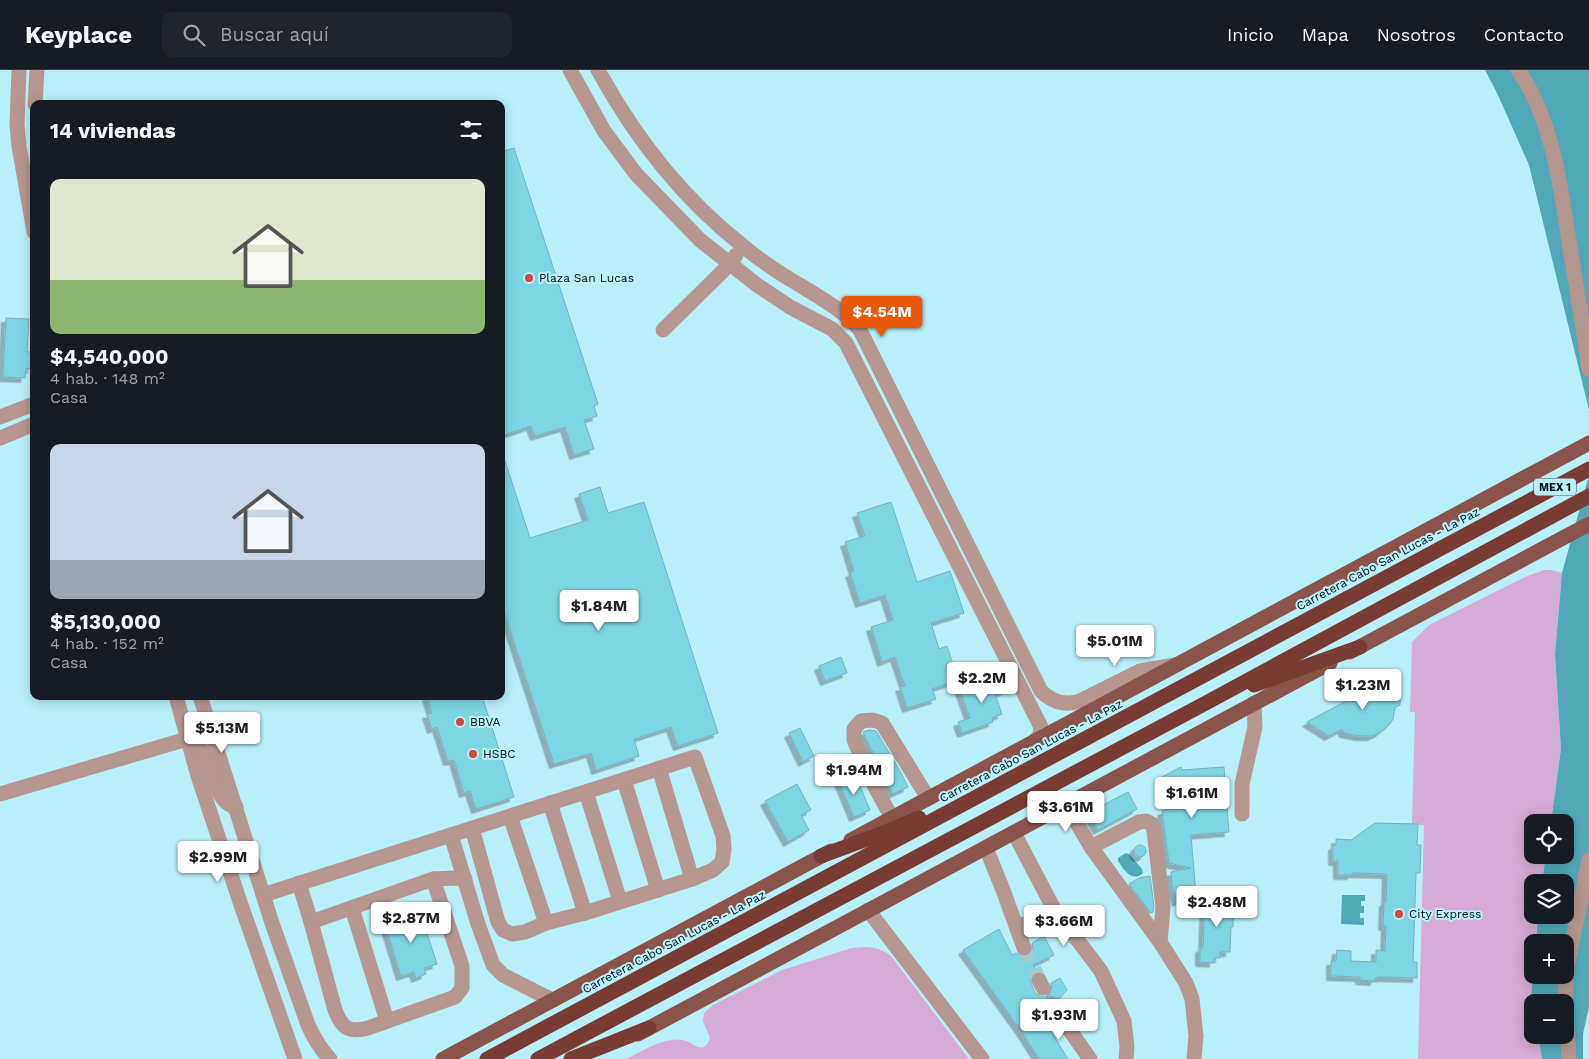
<!DOCTYPE html>
<html lang="es">
<meta charset="utf-8">
<style>
body{margin:0;font-family:"Work Sans",sans-serif;background:#20242c;color:#f1f3f6;height:100vh;display:flex;flex-direction:column;font-size:19px;white-space:nowrap}
*{box-sizing:border-box;margin:0}
p{font-size:16px;color:#9ea1a6}
.icon{flex:none;width:28px;height:28px;fill:none;stroke:currentColor;stroke-width:2;stroke-linecap:round;stroke-linejoin:round}
.map{position:relative;flex:1;overflow:hidden}
.details{position:absolute;left:30px;top:30px;width:475px;height:600px;display:flex;flex-direction:column;background:#171b24;border-radius:10px;box-shadow:0 2px 12px #0003}
.details>*{flex:none}
.buttons{position:absolute;left:1524px;top:744px;display:grid;gap:10px}
.buttons a{display:grid;place-items:center;width:50px;height:50px;border-radius:10px;background:#171b24;box-shadow:0 2px 12px #0003;font-size:25px}
.price{position:absolute;translate:-50% -42px;padding:0 11px;border-radius:5px;background:#fff;color:#222;font-size:16px;line-height:32px;filter:drop-shadow(0 1px 2px #0008)}
.price::after{content:'';position:absolute;left:50%;top:30px;width:15px;height:11px;margin-left:-8px;background:inherit;clip-path:polygon(0 0,100% 0,50% 100%)}
.price.selected{background:#ea580c;color:#fff}
ul{padding:0;list-style:none}
li{display:grid;align-content:center;gap:10px;height:265px;padding:0 20px}
li span{display:grid;place-items:center;height:155px;border-radius:10px;color:#555}
li>.icon{margin-inline-start:auto}
span .icon{width:90px;height:90px;fill:#fffc;stroke-width:1}
li b{font-size:21px}
h2{display:flex;justify-content:space-between;align-items:center;height:60px;padding:0 20px;font-size:21px}
header{display:flex;align-items:center;gap:30px;box-sizing:border-box;height:70px;padding:0 25px;background:#171b24;border-bottom:1px solid #363941}
header strong{font-size:24px}
nav{display:flex;gap:28px;margin-inline-start:auto;font-size:18px}
.search{width:350px;height:45px;background:#20242c;display:flex;align-items:center;gap:12px;box-sizing:border-box;padding:0 18px;border-radius:10px;color:#9ea1a6;font-size:19px}
.map>svg:first-child{display:block}
</style>
<header>
<strong>Keyplace</strong>
<div class="search"><svg class="icon" aria-label="search" viewBox="0 0 24 24"><circle cx="10" cy="10" r="6"/><path d="M15 15l6 6"/></svg>Buscar aquí</div>
<nav><a>Inicio</a><a>Mapa</a><a>Nosotros</a><a>Contacto</a></nav>
</header>
<div class="map">
<svg width="1589" height="989" viewBox="0 0 1589 989">
<defs>
<filter id="shadow"><feDropShadow dx="-4.5" dy="4.5" stdDeviation="0" flood-color="#0004"/></filter>
</defs>
<rect width="100%" height="100%" fill="#b9eff7"/>
<g fill="#d5acd3">
<path d="M 1544,500 L 1552,500 L 1562,503 L 1555,584 L 1561,679 L 1551,752 L 1532,752 L 1532,785 L 1546,785 L 1542,812 L 1532,812 L 1532,845 L 1538,845 L 1536,872 L 1532,872 L 1533,905 L 1531,927 L 1532,936 L 1532,965 L 1538,965 L 1542,989 L 1418,989 L 1424,755 L 1412,754 L 1415,642 L 1410,642 L 1412,572 L 1429,555 L 1525,507 Z"/>
<path d="M 865,877 C 876,877 883,880 891,886 L 969,989 L 626,989 C 641,982 657,971 673,970 C 679,969 684,970 689,972 C 699,978 705,982 710,968 L 703,951 L 704,943 L 713,935 L 782,900 L 852,878 Z"/>
</g>
<g fill="#51a9b6">
<path d="M 1485,0 L 1589,0 L 1589,340 L 1529,95 L 1497,23 Z"/>
<path d="M 1589,405 L 1589,937 L 1583,964 L 1583,989 L 1542,989 L 1538,965 L 1565,965 L 1565,932 L 1532,932 L 1532,936 L 1531,927 L 1533,905 L 1565,905 L 1565,872 L 1536,872 L 1538,845 L 1565,845 L 1565,812 L 1542,812 L 1546,785 L 1565,785 L 1565,752 L 1551,752 L 1561,679 L 1555,584 L 1562,503 Z"/>
<path d="M 1126,783 L 1129,784 L 1142,799 L 1143,803 C 1132,813 1124,800 1118,791 L 1118,788 Z"/>
<path d="M 1342,825 L 1365,825 L 1365,831 L 1361,831 L 1361,836 L 1364,836 L 1364,843 L 1360,843 L 1360,848 L 1364,848 L 1364,855 L 1341,854 Z"/>
</g>
<g fill="#7ed6e3" stroke="#7aafb6" filter="url(#shadow)">
<path d="M 514,78 L 598,334 L 594,336 L 597,346 L 584,350 L 594,379 L 574,385 L 565,357 L 535,366 L 531,356 L 501,366 L 501,82 Z"/>
<path d="M 6,248 L 29,249 L 27,282 L 33,282 L 32,299 L 26,298 L 25,308 L 3,307 Z"/>
<path d="M 501,388 L 504,388 L 530,468 L 588,450 L 579,424 L 600,417 L 608,443 L 644,432 L 718,663 L 678,676 L 671,657 L 634,669 L 639,686 L 596,700 L 591,683 L 554,694 L 501,532 Z"/>
<path d="M 891,432 L 917,512 L 950,501 L 964,543 L 931,553 L 939,579 L 947,576 L 958,610 L 932,619 L 936,629 L 907,638 L 900,617 L 905,616 L 895,587 L 882,592 L 871,557 L 893,550 L 885,525 L 860,533 L 850,503 L 854,501 L 845,472 L 865,466 L 857,443 Z"/>
<path d="M 841,587 L 847,603 L 825,611 L 819,596 Z"/>
<path d="M 1400,602 L 1400,635 L 1395,637 L 1393,649 L 1390,654 L 1379,663 L 1372,666 L 1360,666 L 1344,663 L 1342,659 L 1329,666 L 1307,652 Z"/>
<path d="M 1002,606 L 1007,620 L 995,624 L 1002,644 L 992,648 L 993,652 L 962,663 L 958,652 L 970,648 L 960,620 Z"/>
<path d="M 427,626 L 482,626 L 514,727 L 476,739 L 470,721 L 464,723 L 454,690 L 448,691 L 437,657 L 432,659 L 427,644 L 432,643 Z"/>
<path d="M 800,658 L 814,686 L 803,692 L 789,663 Z"/>
<path d="M 869,660 L 876,661 L 899,699 L 908,717 L 893,724 L 863,662 Z"/>
<path d="M 1181,697 L 1182,700 L 1224,697 L 1229,762 L 1191,765 L 1196,825 L 1177,832 L 1173,821 L 1171,802 L 1191,798 L 1169,793 L 1162,741 L 1176,737 L 1160,708 Z"/>
<path d="M 855,704 L 870,740 L 854,747 L 839,711 Z"/>
<path d="M 797,714 L 811,740 L 801,745 L 809,760 L 788,772 L 765,731 Z"/>
<path d="M 1128,722 L 1137,739 L 1098,760 L 1088,743 Z"/>
<path d="M 1375,753 L 1418,754 L 1417,775 L 1421,775 L 1420,803 L 1416,803 L 1413,892 L 1417,892 L 1417,908 L 1384,907 L 1375,908 L 1375,911 L 1360,910 L 1360,907 L 1331,906 L 1331,891 L 1336,891 L 1337,880 L 1351,881 L 1351,891 L 1376,892 L 1376,880 L 1385,881 L 1386,856 L 1383,856 L 1384,832 L 1386,832 L 1387,804 L 1352,803 L 1352,805 L 1338,805 L 1338,791 L 1333,791 L 1333,776 L 1336,775 L 1336,769 L 1351,770 Z"/>
<circle cx="1140" cy="781" r="6"/>
<path d="M 1150,806 L 1154,837 L 1153,842 L 1151,843 L 1129,814 L 1139,808 Z"/>
<path d="M 1205,827 L 1234,828 L 1233,857 L 1231,857 L 1230,882 L 1220,882 L 1220,888 L 1214,888 L 1214,893 L 1200,892 L 1200,878 L 1203,878 Z"/>
<path d="M 419,839 L 437,894 L 424,898 L 426,904 L 416,908 L 414,902 L 401,906 L 385,854 L 406,848 L 404,844 Z"/>
<path d="M 999,859 L 1012,885 L 1016,883 L 1022,887 L 1028,887 L 1033,880 L 1032,873 L 1044,866 L 1054,885 L 1033,895 L 1037,901 L 1032,904 L 1030,910 L 1035,923 L 1042,927 L 1047,927 L 1050,924 L 1052,918 L 1051,913 L 1060,908 L 1067,920 L 1059,929 L 1052,926 L 1046,928 L 1043,935 L 1045,941 L 1041,945 L 1068,989 L 1039,989 L 1022,962 L 963,880 Z"/>
</g>
<g fill="none" stroke-linecap="round" stroke-linejoin="round">
<path stroke="#9dced5" stroke-width="15" stroke-dasharray="15 8" stroke-linecap="butt" d="M 1024,878 L 1039,910"/>
<g stroke="#b59691" stroke-width="15">
<path d="M 19,0 L 17,55 L 19,76 L 34,162"/>
<path d="M 570,0 L 604,61 L 636,104 L 700,170 L 757,215 L 790,237 L 832,259 L 846,273 L 1041,657 L 1040,664 L 1035,671"/>
<path d="M 598,0 C 634,66 683,129 743,176 C 761,191 782,205 803,217 C 824,230 844,241 860,260 L 1041,621 C 1052,632 1065,636 1080,631 L 1140,601 L 1175,595"/>
<path d="M 1518,0 C 1553,50 1561,119 1570,178 C 1577,218 1583,259 1589,299"/>
<path d="M 35,34 L 37,0"/>
<path d="M 663,260 L 730,194 L 736,185"/>
<path d="M 0,347 L 34,334"/>
<path d="M 0,368 L 34,354"/>
<path d="M 176,626 L 198,706 L 240,832 L 295,989"/>
<path d="M 200,626 L 272,853 L 308,955 C 314,968 320,979 330,989"/>
<path d="M 659,698 L 692,809"/>
<path d="M 624,710 L 658,820"/>
<path d="M 586,722 L 620,831"/>
<path d="M 0,724 L 187,669 C 219,680 208,732 236,737"/>
<path d="M 550,733 L 585,843"/>
<path d="M 1066,735 L 1091,777 L 1160,872"/>
<path d="M 1242,744 L 1242,714 L 1255,657 L 1254,633"/>
<path d="M 510,746 L 546,853"/>
<path d="M 892,748 L 875,717 L 854,670 L 854,659 L 861,651 L 873,650 L 882,653 L 928,728"/>
<path d="M 1014,763 L 1054,839 L 1101,901 L 1124,951 L 1127,977 L 1126,989"/>
<path d="M 451,765 L 478,854 L 493,895 L 503,905 L 552,930"/>
<path d="M 1091,777 L 1139,752 L 1146,751 L 1152,754 L 1154,761 L 1163,837 L 1160,872 L 1186,913 L 1192,929 L 1196,966 L 1194,989"/>
<path d="M 986,778 L 1003,820 L 1024,878"/>
<path d="M 299,813 L 311,852 L 433,809 L 456,808 L 465,809"/>
<path d="M 263,825 L 695,687 L 723,766 L 724,779 L 722,792 L 713,800 L 692,809 L 585,843 L 546,853 L 525,862 L 512,864 L 503,860 L 498,852 L 472,758"/>
<path d="M 352,838 L 387,951"/>
<path d="M 868,840 L 982,989"/>
<path d="M 311,852 L 335,940 C 342,958 348,963 368,958 L 455,927 L 462,918 L 462,896 L 433,809"/>
<path d="M 1017,858 L 1054,839"/>
<path d="M 1039,910 L 1043,918"/>
<path d="M 1565,932 L 1567,897 L 1589,790"/>
<path d="M 1052,935 L 1090,989"/>
<path d="M 1565,935 L 1569,989"/>
</g>
<g stroke="#8a544d" stroke-width="15">
<path d="M 1350,582 L 1589,454"/>
<path d="M 851,770 L 1589,373"/>
<path d="M 638,964 L 1330,593"/>
<path d="M 443,989 L 831,781"/>
</g>
<g stroke="#793c35" stroke-width="15">
<path d="M 1254,615 L 1360,577"/>
<path d="M 821,786 L 886,762 L 919,748"/>
<path d="M 487,989 L 1589,399"/>
<path d="M 538,989 L 1204,634 L 1589,426"/>
<path d="M 571,989 L 649,958"/>
</g>
</g>
<g fill="#d4463c" stroke="#b9eff7" stroke-width="2">
<circle cx="529" cy="208" r="5"/>
<circle cx="460" cy="652" r="5"/>
<circle cx="473" cy="684" r="5"/>
<circle cx="1399" cy="844" r="5"/>
</g>
<g text-anchor="middle" dominant-baseline="central" stroke-width="4" stroke-linejoin="round" paint-order="stroke">
<rect fill="#b9eff7" stroke="#385459" stroke-width="1" x="1534" y="408.5" width="42" height="17" rx="4"/>
<g font-size="11" font-weight="bold" fill="#001215">
<text x="1555" y="417">MEX 1</text>
</g>
<g font-size="12" fill="#001215" stroke="#b9eff7" text-anchor="start">
<text x="539" y="208">Plaza San Lucas</text>
<text x="470" y="652">BBVA</text>
<text x="483" y="684">HSBC</text>
<text x="1409" y="844">City Express</text>
</g>
<g font-size="12" fill="#001215" stroke="#b9eff7">
<text transform="translate(1388 489) rotate(-28)">Carretera Cabo San Lucas - La Paz</text>
<text transform="translate(1031 681) rotate(-28)">Carretera Cabo San Lucas - La Paz</text>
<text transform="translate(674 872) rotate(-28)">Carretera Cabo San Lucas - La Paz</text>
</g>
</g>
</svg>
<div class="buttons">
<a><svg class="icon" aria-label="locate" viewBox="0 0 24 24"><circle cx="12" cy="12" r="6"/><path d="M12 2v4M12 18v4M2 12h4M18 12h4"/></svg></a>
<a><svg class="icon" aria-label="layers" viewBox="0 0 24 24"><path d="M12 4l9 5-9 5-9-5zM3 14l9 5 9-5"/></svg></a>
<a>+</a>
<a>−</a>
</div>
<b class="price selected" style="left:882px;top:268px">$4.54M</b>
<b class="price" style="left:599px;top:562px">$1.84M</b>
<b class="price" style="left:1115px;top:597px">$5.01M</b>
<b class="price" style="left:982px;top:634px">$2.2M</b>
<b class="price" style="left:1363px;top:641px">$1.23M</b>
<b class="price" style="left:222px;top:684px">$5.13M</b>
<b class="price" style="left:854px;top:726px">$1.94M</b>
<b class="price" style="left:1192px;top:749px">$1.61M</b>
<b class="price" style="left:1066px;top:763px">$3.61M</b>
<b class="price" style="left:218px;top:813px">$2.99M</b>
<b class="price" style="left:1217px;top:858px">$2.48M</b>
<b class="price" style="left:411px;top:874px">$2.87M</b>
<b class="price" style="left:1064px;top:877px">$3.66M</b>
<b class="price" style="left:1059px;top:971px">$1.93M</b>
<section class="details">
<h2>14 viviendas<svg class="icon" aria-label="filters" viewBox="0 0 24 24"><path d="M4 7h16M4 17h16"/><circle cx="9" cy="7" r="2"/><circle cx="15" cy="17" r="2"/></svg></h2>
<ul>
<li><span style="background:linear-gradient(#dfe7d0 65%,#8fb573 0)"><svg class="icon" aria-label="home" viewBox="0 0 24 24"><path d="M3 11l9-7 9 7M6 9v11h12V9"/></svg></span><div><b>$4,540,000</b><p>4 hab. · 148 m²</p><p>Casa</p></div></li>
<li><span style="background:linear-gradient(#c9d6e8 75%,#9aa5b1 0)"><svg class="icon" aria-label="home" viewBox="0 0 24 24"><path d="M3 11l9-7 9 7M6 9v11h12V9"/></svg></span><div><b>$5,130,000</b><p>4 hab. · 152 m²</p><p>Casa</p></div></li>
</ul>
</section>
</div>
